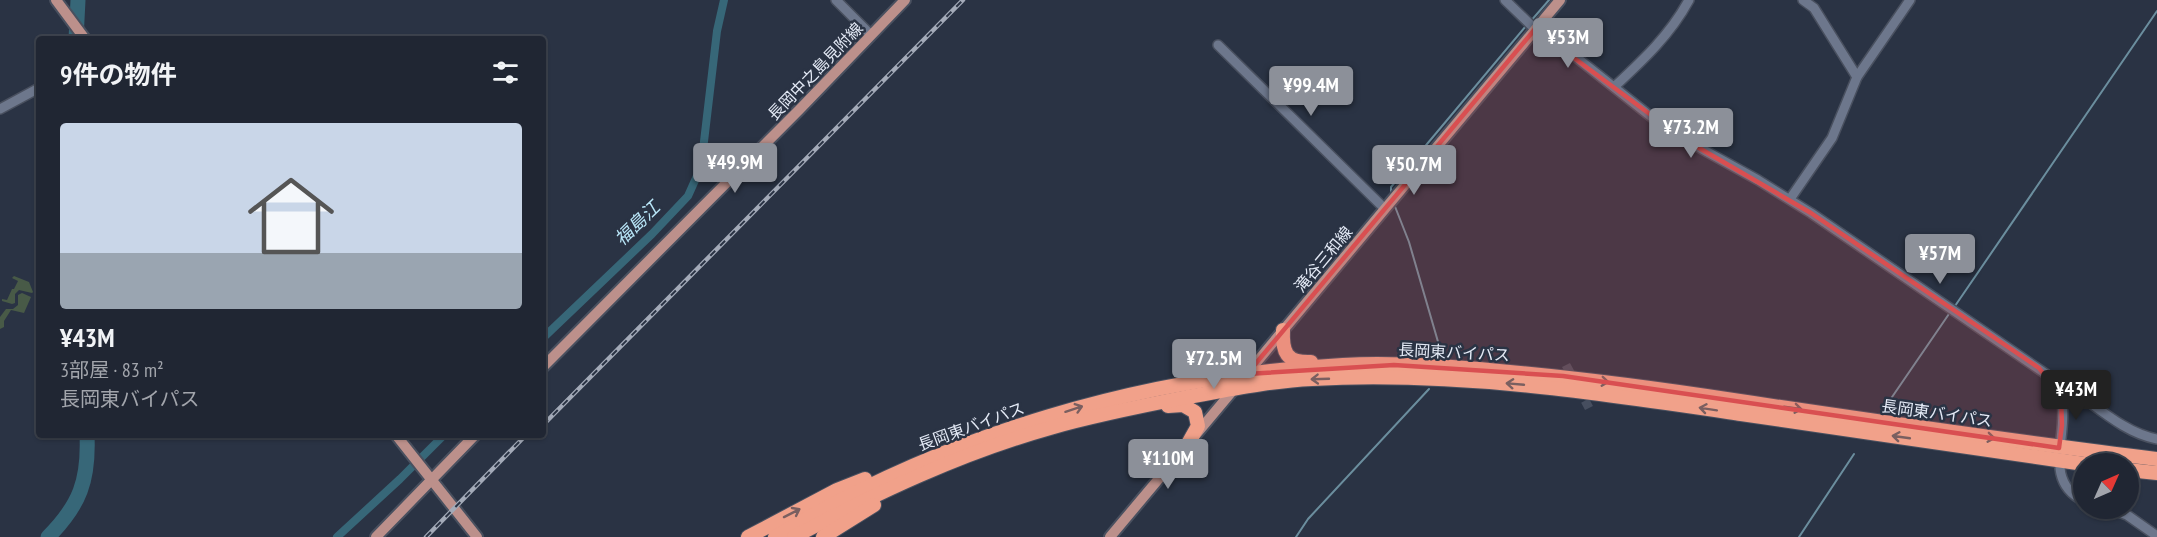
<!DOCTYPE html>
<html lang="ja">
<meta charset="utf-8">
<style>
body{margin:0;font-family:"PT Sans Narrow","Noto Sans JP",sans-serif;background:#282e3b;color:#f1f3f6;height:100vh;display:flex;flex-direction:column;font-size:22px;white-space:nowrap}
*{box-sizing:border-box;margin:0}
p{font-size:20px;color:#a2a5ac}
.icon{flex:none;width:33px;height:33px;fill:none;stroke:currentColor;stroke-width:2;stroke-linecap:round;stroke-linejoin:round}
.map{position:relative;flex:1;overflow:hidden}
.drawer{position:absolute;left:36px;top:36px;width:510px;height:402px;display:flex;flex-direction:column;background:#202633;border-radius:6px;box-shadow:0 2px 4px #0004,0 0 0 2px #3d434e}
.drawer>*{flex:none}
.needle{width:39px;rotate:45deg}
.fabs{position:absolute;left:2073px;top:453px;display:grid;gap:12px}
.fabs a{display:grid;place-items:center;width:66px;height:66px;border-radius:50%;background:#202633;box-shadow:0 2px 4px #0004,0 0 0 2px #3d434e;font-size:30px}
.price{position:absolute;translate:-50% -51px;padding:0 14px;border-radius:6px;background:#8c9099;color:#fff;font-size:20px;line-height:39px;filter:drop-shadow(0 2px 3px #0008)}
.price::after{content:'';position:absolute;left:50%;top:36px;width:18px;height:14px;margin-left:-9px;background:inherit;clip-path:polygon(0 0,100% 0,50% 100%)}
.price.active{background:#222;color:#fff}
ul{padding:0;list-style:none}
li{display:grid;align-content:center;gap:12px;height:318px;padding:0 24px}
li+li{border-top:2px solid #3d434e}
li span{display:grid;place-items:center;height:186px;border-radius:6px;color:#555}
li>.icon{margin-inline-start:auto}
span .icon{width:108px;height:108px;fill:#fffc;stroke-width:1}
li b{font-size:26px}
h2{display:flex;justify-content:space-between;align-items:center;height:72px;padding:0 24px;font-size:26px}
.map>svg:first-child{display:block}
</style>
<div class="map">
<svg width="2157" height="537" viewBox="0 0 2157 537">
<rect width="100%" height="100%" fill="#2a3344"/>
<g fill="#485a47">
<path d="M 14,276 L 29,282 L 33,292 L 32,293 L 19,290 L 15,294 L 15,303 L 12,304 L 2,301 L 2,299 L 7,300 L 12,289 L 14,289 L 18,281 L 12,278 Z"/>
<path d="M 22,293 L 31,297 L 24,313 L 11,310 L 4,321 L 4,327 L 0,329 L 0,317 L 6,309 L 13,309 L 18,305 L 18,295 Z"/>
</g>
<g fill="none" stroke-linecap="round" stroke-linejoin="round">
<g stroke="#6b8e9e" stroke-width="2">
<path d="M 1530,22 L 1549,0"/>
<path d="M 1391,196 L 1391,187 L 1526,26"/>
<path d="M 1394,204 L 1409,242 L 1441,352"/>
<path d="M 1955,306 L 2157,11"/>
<path d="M 1890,400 L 1951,311"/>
<path d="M 1296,537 L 1308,519 L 1429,389"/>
<path d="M 1799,537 L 1854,454"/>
</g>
<g stroke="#376778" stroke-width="8">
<path d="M 543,338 L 652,234 L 688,196 L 701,167 L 717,31 L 724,0"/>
<path d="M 337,537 L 400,479 L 444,435"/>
</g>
<g stroke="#376778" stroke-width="15">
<path d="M 76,39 L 78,0"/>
<path d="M 48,537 C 80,505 89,480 87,435"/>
</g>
<path stroke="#464e5f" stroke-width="9" stroke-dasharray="9 4.5" stroke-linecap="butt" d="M 1566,365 L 1589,408"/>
<defs>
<g id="minor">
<path d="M 836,0 L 871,35"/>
<path d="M 1505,0 L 1535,29 L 1552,38 L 1654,119 L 1682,138 L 1758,180 L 1811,213 L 2046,374 C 2054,382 2060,391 2062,402 C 2068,436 2042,481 2084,501"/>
<path d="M 1803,0 L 1814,8 L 1857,77"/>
<path d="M 1218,45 L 1385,209"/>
<path d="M 1614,87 C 1643,60 1670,35 1689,0"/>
<path d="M 0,109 L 39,88"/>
<path d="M 1790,199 L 1832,138 L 1857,77 L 1910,0"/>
<path d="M 2061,397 L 2078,394 C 2102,411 2128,434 2157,439"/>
<path d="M 2108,508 L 2127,515 L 2157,536"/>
</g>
<g id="major">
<path d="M 56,0 L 85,39"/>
<path d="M 543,367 L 799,110 L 905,0"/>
<path d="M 396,435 L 477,537"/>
<path d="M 376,537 L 475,435"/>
<path d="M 1110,537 L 1560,0"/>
</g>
<g id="highway">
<path d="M 1283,330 C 1282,352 1286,363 1311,362"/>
<path d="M 1168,406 L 1183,405 L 1195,412 L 1198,426 L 1189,442"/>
<path d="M 2128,470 L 2157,473"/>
<path d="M 748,537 L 837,490 L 865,479"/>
<path d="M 775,537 C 946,434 1143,376 1343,365 C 1395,362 1448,366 1499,371 C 1578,378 1655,388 1733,400 C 1874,421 2015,442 2157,459"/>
<path d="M 794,537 C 876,493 961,453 1050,428 C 1095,415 1141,406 1187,397 C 1228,390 1270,381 1312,379 C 1456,371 1599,393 1741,414 C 1855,431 1970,447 2084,464"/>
<path d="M 823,537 L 874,505"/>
</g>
</defs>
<use href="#minor" stroke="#49505f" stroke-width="12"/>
<use href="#major" stroke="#49505f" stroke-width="14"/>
<use href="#highway" stroke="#49505f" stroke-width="16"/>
<use href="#minor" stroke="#6d778c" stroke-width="9"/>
<use href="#major" stroke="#bc908b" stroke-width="10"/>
<use href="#highway" stroke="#f1a18a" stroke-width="14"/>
<defs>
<g id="rail">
<path d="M 543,425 L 963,0"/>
<path d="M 426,537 L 526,435"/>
</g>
</defs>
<use href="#rail" stroke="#a3aab8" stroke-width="4.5"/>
<use href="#rail" stroke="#2a3344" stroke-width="2" stroke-dasharray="7" stroke-linecap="butt"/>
</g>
<defs><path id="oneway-shaft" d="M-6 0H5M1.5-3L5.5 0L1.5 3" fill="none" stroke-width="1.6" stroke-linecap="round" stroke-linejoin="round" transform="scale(1.5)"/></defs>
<g stroke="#7a5f60">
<use href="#oneway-shaft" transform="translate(1320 379) rotate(178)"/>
<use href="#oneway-shaft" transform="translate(1600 381) rotate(7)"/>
<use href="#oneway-shaft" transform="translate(1515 384) rotate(-175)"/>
<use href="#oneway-shaft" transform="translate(1793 408) rotate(8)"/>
<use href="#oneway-shaft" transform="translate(1074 409) rotate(-18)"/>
<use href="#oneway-shaft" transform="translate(1708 409) rotate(-171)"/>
<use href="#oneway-shaft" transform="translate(1901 437) rotate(-172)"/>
<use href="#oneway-shaft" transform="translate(1986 437) rotate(8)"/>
<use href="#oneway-shaft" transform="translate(792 513) rotate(-27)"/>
</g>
<path fill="#d94f51" fill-opacity="0.2" stroke="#d94f51" stroke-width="4.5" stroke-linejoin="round" d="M 1535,29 L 1682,138 L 1811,213 L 2039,368 L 2061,397 L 2062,425 L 2059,448 L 1563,376 L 1394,365 L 1247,374 Z"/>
<g text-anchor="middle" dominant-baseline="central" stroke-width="5" stroke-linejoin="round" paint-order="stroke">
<g font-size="16" fill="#e4eaf6" stroke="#2a3344">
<text transform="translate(815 71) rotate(-46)">長岡中之島見附線</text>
<text transform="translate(1323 259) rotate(-50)">滝谷三和線</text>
<text transform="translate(1454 352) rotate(3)">長岡東バイパス</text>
<text transform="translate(1937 413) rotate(8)">長岡東バイパス</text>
<text transform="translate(971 426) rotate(-20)">長岡東バイパス</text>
</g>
<g font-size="18" font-style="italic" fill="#b9e6f8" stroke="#2a3344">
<text transform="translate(637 223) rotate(-44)">福島江</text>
</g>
</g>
</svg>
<div class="fabs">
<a><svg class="needle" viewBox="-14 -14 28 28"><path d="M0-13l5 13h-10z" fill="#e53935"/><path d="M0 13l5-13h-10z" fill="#a2a5ac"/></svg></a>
</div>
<b class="price" style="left:1568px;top:69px">¥53M</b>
<b class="price" style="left:1311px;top:117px">¥99.4M</b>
<b class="price" style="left:1691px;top:159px">¥73.2M</b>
<b class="price" style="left:735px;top:194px">¥49.9M</b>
<b class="price" style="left:1414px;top:196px">¥50.7M</b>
<b class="price" style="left:1940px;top:285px">¥57M</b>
<b class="price" style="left:1214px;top:390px">¥72.5M</b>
<b class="price active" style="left:2076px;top:421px">¥43M</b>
<b class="price" style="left:1168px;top:490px">¥110M</b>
<section class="drawer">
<h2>9件の物件<svg class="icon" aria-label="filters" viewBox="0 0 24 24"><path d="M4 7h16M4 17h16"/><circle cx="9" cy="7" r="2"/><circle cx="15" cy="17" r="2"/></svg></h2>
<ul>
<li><span style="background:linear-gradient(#c9d6e8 70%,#9aa5b1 0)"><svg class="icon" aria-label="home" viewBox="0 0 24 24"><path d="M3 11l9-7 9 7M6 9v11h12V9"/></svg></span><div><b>¥43M</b><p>3部屋 · 83 m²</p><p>長岡東バイパス</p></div></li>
</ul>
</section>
</div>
